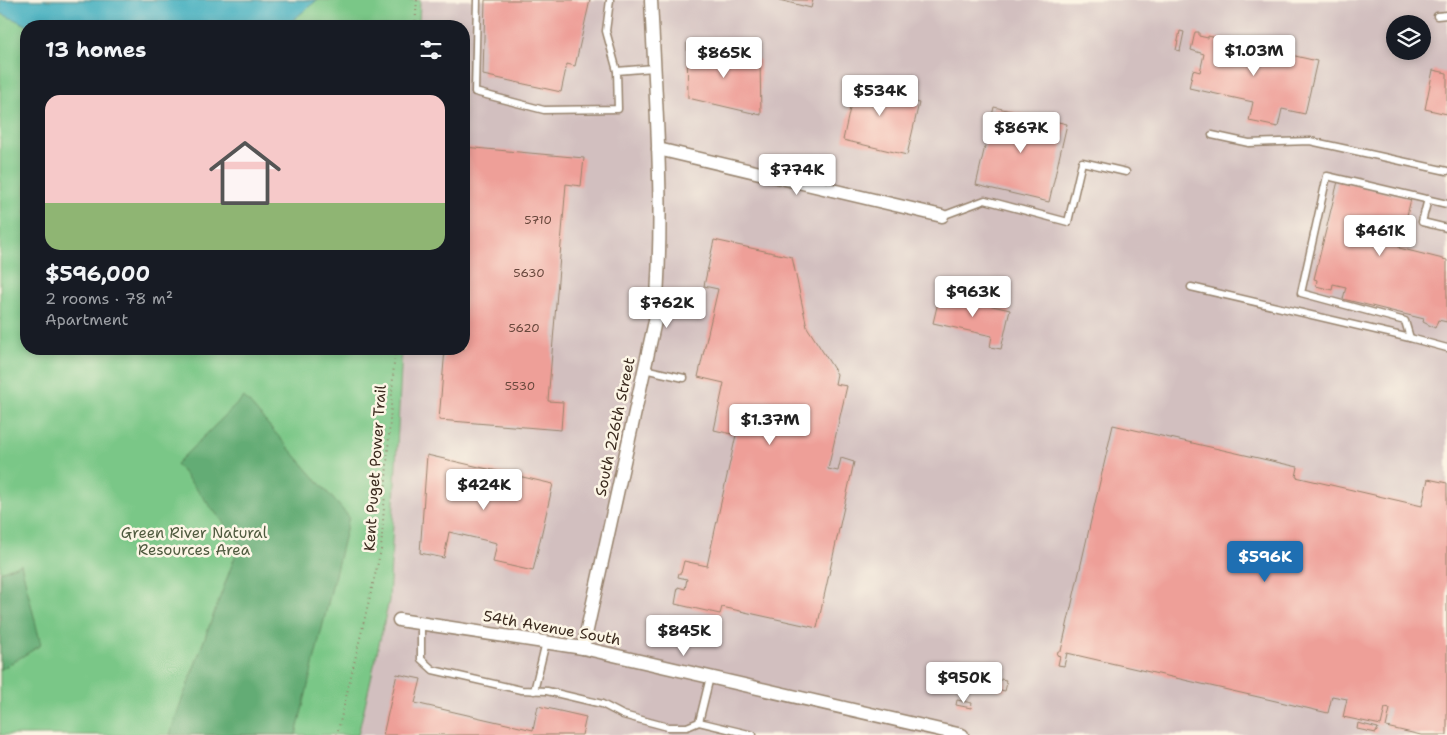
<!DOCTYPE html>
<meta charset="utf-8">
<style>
body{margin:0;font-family:"Shantell Sans",sans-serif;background:#242831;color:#f1f3f6;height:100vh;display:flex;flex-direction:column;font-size:19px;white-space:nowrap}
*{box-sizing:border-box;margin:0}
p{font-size:16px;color:#9ea1a6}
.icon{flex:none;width:28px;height:28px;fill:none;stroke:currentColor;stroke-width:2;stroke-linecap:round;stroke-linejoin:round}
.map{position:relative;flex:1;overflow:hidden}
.sheet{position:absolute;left:20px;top:20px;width:450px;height:335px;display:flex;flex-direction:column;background:#171b24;border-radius:20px;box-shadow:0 2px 8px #0003}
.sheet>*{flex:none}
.controls{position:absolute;left:1386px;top:15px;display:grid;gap:10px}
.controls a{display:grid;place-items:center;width:45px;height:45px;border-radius:50%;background:#171b24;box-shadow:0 2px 8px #0003;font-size:25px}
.price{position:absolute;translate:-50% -42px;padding:0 11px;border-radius:5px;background:#fff;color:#222;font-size:16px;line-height:32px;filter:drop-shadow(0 1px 2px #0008)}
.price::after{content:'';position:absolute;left:50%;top:30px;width:15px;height:11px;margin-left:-8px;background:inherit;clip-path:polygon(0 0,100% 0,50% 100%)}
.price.selected{background:#1f6fb2;color:#fff}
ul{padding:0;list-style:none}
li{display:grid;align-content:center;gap:10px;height:265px;padding:0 25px}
li span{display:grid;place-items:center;height:155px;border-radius:15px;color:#555}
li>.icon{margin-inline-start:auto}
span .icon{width:90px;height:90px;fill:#fffc;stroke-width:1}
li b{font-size:21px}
h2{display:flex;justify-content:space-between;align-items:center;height:60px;padding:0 25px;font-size:21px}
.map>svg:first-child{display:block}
</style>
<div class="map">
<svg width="1447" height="735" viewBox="0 0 1447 735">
<rect width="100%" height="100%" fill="#fcf5e5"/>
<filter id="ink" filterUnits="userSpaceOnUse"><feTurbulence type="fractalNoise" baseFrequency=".02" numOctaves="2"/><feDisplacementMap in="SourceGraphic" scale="10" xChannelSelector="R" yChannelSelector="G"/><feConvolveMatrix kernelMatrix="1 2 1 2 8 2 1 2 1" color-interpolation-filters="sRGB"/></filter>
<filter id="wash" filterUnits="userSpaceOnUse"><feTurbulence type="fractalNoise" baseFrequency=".0096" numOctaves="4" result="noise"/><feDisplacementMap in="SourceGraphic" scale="20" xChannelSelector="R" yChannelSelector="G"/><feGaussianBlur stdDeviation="1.12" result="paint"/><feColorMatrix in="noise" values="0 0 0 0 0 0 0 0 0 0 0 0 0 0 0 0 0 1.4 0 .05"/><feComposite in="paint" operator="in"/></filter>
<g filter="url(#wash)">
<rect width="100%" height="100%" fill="#f1dbbb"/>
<path fill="#d2bfbf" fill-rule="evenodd" d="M 420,0 L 1447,0 L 1447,735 L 358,735 L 389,601 L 402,349 L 464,349 L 464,26 L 419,26 ZM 1395,24 L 1422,24 L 1422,51 L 1395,51 Z"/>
<path fill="#7ac787" stroke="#5a7852" d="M 0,0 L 420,0 L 419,26 L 26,26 L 26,349 L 402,349 L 389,601 L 358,735 L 0,735 Z"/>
<g fill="#63ac74" stroke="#4f6b49">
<path d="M 244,397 L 349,517 L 296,735 L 170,735 L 173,724 L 240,543 L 176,464 Z"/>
<path d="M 21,564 L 41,645 L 0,670 L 0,572 Z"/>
</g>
<path fill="#41aebf" stroke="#3e6c6e" d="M 0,0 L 317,0 L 286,26 L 29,26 L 0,13 Z"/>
<g id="blocks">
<g fill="#ee9f98">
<path d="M 485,0 L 590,0 L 575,66 L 567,64 L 561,92 L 483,75 Z"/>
<path d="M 779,0 L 813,0 L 811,8 Z"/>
<path d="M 1180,31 L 1184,32 L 1180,51 L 1176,50 Z"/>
<path d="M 1195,32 L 1199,32 L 1199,36 L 1208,38 L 1208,36 L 1317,61 L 1305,114 L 1282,109 L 1278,127 L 1249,121 L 1253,102 L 1189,88 L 1193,70 L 1200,72 L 1204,54 L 1191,50 Z"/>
<path d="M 687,43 L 760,60 L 761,115 L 688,98 Z"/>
<path d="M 1433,70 L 1447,73 L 1447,114 L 1425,109 Z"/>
<path d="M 857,76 L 902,86 L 899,99 L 919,103 L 907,155 L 843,140 Z"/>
<path d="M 994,107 L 1067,124 L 1049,202 L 976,185 Z"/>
<path d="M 464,147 L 584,158 L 581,186 L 566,184 L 548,401 L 563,402 L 561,430 L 439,420 L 445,349 L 464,349 Z"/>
<path d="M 1338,181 L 1411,199 L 1399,248 L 1447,260 L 1447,322 L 1438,320 L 1435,328 L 1423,322 L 1424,319 L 1343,299 L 1346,287 L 1333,284 L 1332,290 L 1316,286 L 1317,280 L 1314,279 Z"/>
<path d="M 714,240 L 792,257 L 807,327 L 837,374 L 835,384 L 847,386 L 828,469 L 838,471 L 841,458 L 854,462 L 817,628 L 722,607 L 720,614 L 675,604 L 678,587 L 685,589 L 687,579 L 678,577 L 679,573 L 681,573 L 684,561 L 707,566 L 736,435 L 714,430 L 724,383 L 698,377 L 718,289 L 704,286 Z"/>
<path d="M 940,294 L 1010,310 L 1001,349 L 990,347 L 992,336 L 933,323 Z"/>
<path d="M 1113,425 L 1298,467 L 1296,477 L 1422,506 L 1428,479 L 1447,483 L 1447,735 L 1421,735 L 1386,727 L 1390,709 L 1385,708 L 1381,725 L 1343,717 L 1347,699 L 1332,696 L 1328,713 L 1067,653 L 1064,666 L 1058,665 L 1060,656 L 1057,655 L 1058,651 L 1061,651 Z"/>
<path d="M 427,455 L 553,484 L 533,571 L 493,562 L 497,543 L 449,532 L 444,558 L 420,553 Z"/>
<path d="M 397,674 L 421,679 L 415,703 L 533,730 L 538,706 L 586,717 L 582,735 L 383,735 Z"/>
<path d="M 1001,679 L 1006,680 L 1005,682 L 1007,683 L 1005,691 L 996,689 L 998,681 L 1000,681 Z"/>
<path d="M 957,700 L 972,703 L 971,708 L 956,705 Z"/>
<path d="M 1358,723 L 1378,728 L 1376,733 L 1357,729 Z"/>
</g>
</g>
</g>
<g filter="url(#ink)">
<use href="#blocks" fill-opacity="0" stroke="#96826c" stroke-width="1"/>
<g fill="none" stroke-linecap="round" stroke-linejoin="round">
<defs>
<g id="lane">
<path d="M 477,0 L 475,92 L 544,110 L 618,109 L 617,71 L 654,68"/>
<path d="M 610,0 L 606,31 L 617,71"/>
<path d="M 1437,16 L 1447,15"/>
<path d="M 1212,135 L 1249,143 L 1310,141 L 1447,171"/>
<path d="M 1428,199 L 1422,222 L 1447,228"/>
<path d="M 942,216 L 985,200 L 1068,222 L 1082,162 L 1126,172"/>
<path d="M 1191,287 L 1410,338 L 1447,348"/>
<path d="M 1410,338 L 1405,321 L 1301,293 L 1327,176 L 1447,204"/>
<path d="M 644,369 L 684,378"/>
<path d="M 421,623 L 421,659 L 433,670 L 521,690 L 547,691 L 602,704 L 623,715 L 668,727 L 687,727 L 699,722 L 753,735"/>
<path d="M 534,691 L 546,642"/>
<path d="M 699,722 L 710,677"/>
</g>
<g id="street">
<path d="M 658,149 L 942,216"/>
<path d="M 399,620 L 583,648 L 962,735"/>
<path d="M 583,648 L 655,321 C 665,215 656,106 651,0"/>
</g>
</defs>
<use href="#lane" stroke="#96826c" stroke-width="9"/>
<use href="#street" stroke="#96826c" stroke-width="15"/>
<g stroke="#96826c" stroke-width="2" stroke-dasharray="1 4" stroke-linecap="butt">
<path d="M 415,26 L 417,0"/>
<path d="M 337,735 L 381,550 L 395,349"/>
</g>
<use href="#lane" stroke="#fff" stroke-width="6"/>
<use href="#street" stroke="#fff" stroke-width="12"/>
</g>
</g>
<g text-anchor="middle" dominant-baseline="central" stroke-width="5" stroke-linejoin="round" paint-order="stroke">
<g font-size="12" fill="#68473c">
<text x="538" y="220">5710</text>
<text x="529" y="273">5630</text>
<text x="524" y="328">5620</text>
<text x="520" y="386">5530</text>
</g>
<g font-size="15" fill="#3b2a1e" stroke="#fcf5e5">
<text transform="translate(615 427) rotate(-78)">South 226th Street</text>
<text transform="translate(375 468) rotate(-86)">Kent Puget Power Trail</text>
<text transform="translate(552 628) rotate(10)">54th Avenue South</text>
</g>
<g font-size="15" fill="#4e593e" stroke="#fcf5e5">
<text x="194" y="533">Green River Natural<tspan x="194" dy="17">Resources Area</tspan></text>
</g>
</g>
</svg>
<div class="controls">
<a><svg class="icon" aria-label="layers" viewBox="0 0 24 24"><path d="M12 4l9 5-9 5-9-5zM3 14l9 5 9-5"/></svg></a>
</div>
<b class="price" style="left:1254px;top:77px">$1.03M</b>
<b class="price" style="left:724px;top:79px">$865K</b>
<b class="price" style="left:880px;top:117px">$534K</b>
<b class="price" style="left:1021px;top:154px">$867K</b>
<b class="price" style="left:797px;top:196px">$774K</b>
<b class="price" style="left:1380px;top:257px">$461K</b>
<b class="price" style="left:973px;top:318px">$963K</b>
<b class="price" style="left:667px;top:329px">$762K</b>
<b class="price" style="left:770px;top:446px">$1.37M</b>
<b class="price" style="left:484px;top:511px">$424K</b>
<b class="price selected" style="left:1265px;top:583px">$596K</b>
<b class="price" style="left:684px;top:657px">$845K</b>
<b class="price" style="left:964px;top:704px">$950K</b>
<section class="sheet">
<h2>13 homes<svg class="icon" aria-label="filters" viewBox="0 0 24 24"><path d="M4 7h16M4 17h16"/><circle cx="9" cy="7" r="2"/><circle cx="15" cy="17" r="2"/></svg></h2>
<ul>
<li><span style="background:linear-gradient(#f6c9c9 70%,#8fb573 0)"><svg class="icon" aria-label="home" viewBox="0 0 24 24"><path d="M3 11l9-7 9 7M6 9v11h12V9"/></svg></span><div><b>$596,000</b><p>2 rooms · 78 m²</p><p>Apartment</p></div></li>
</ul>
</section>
</div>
